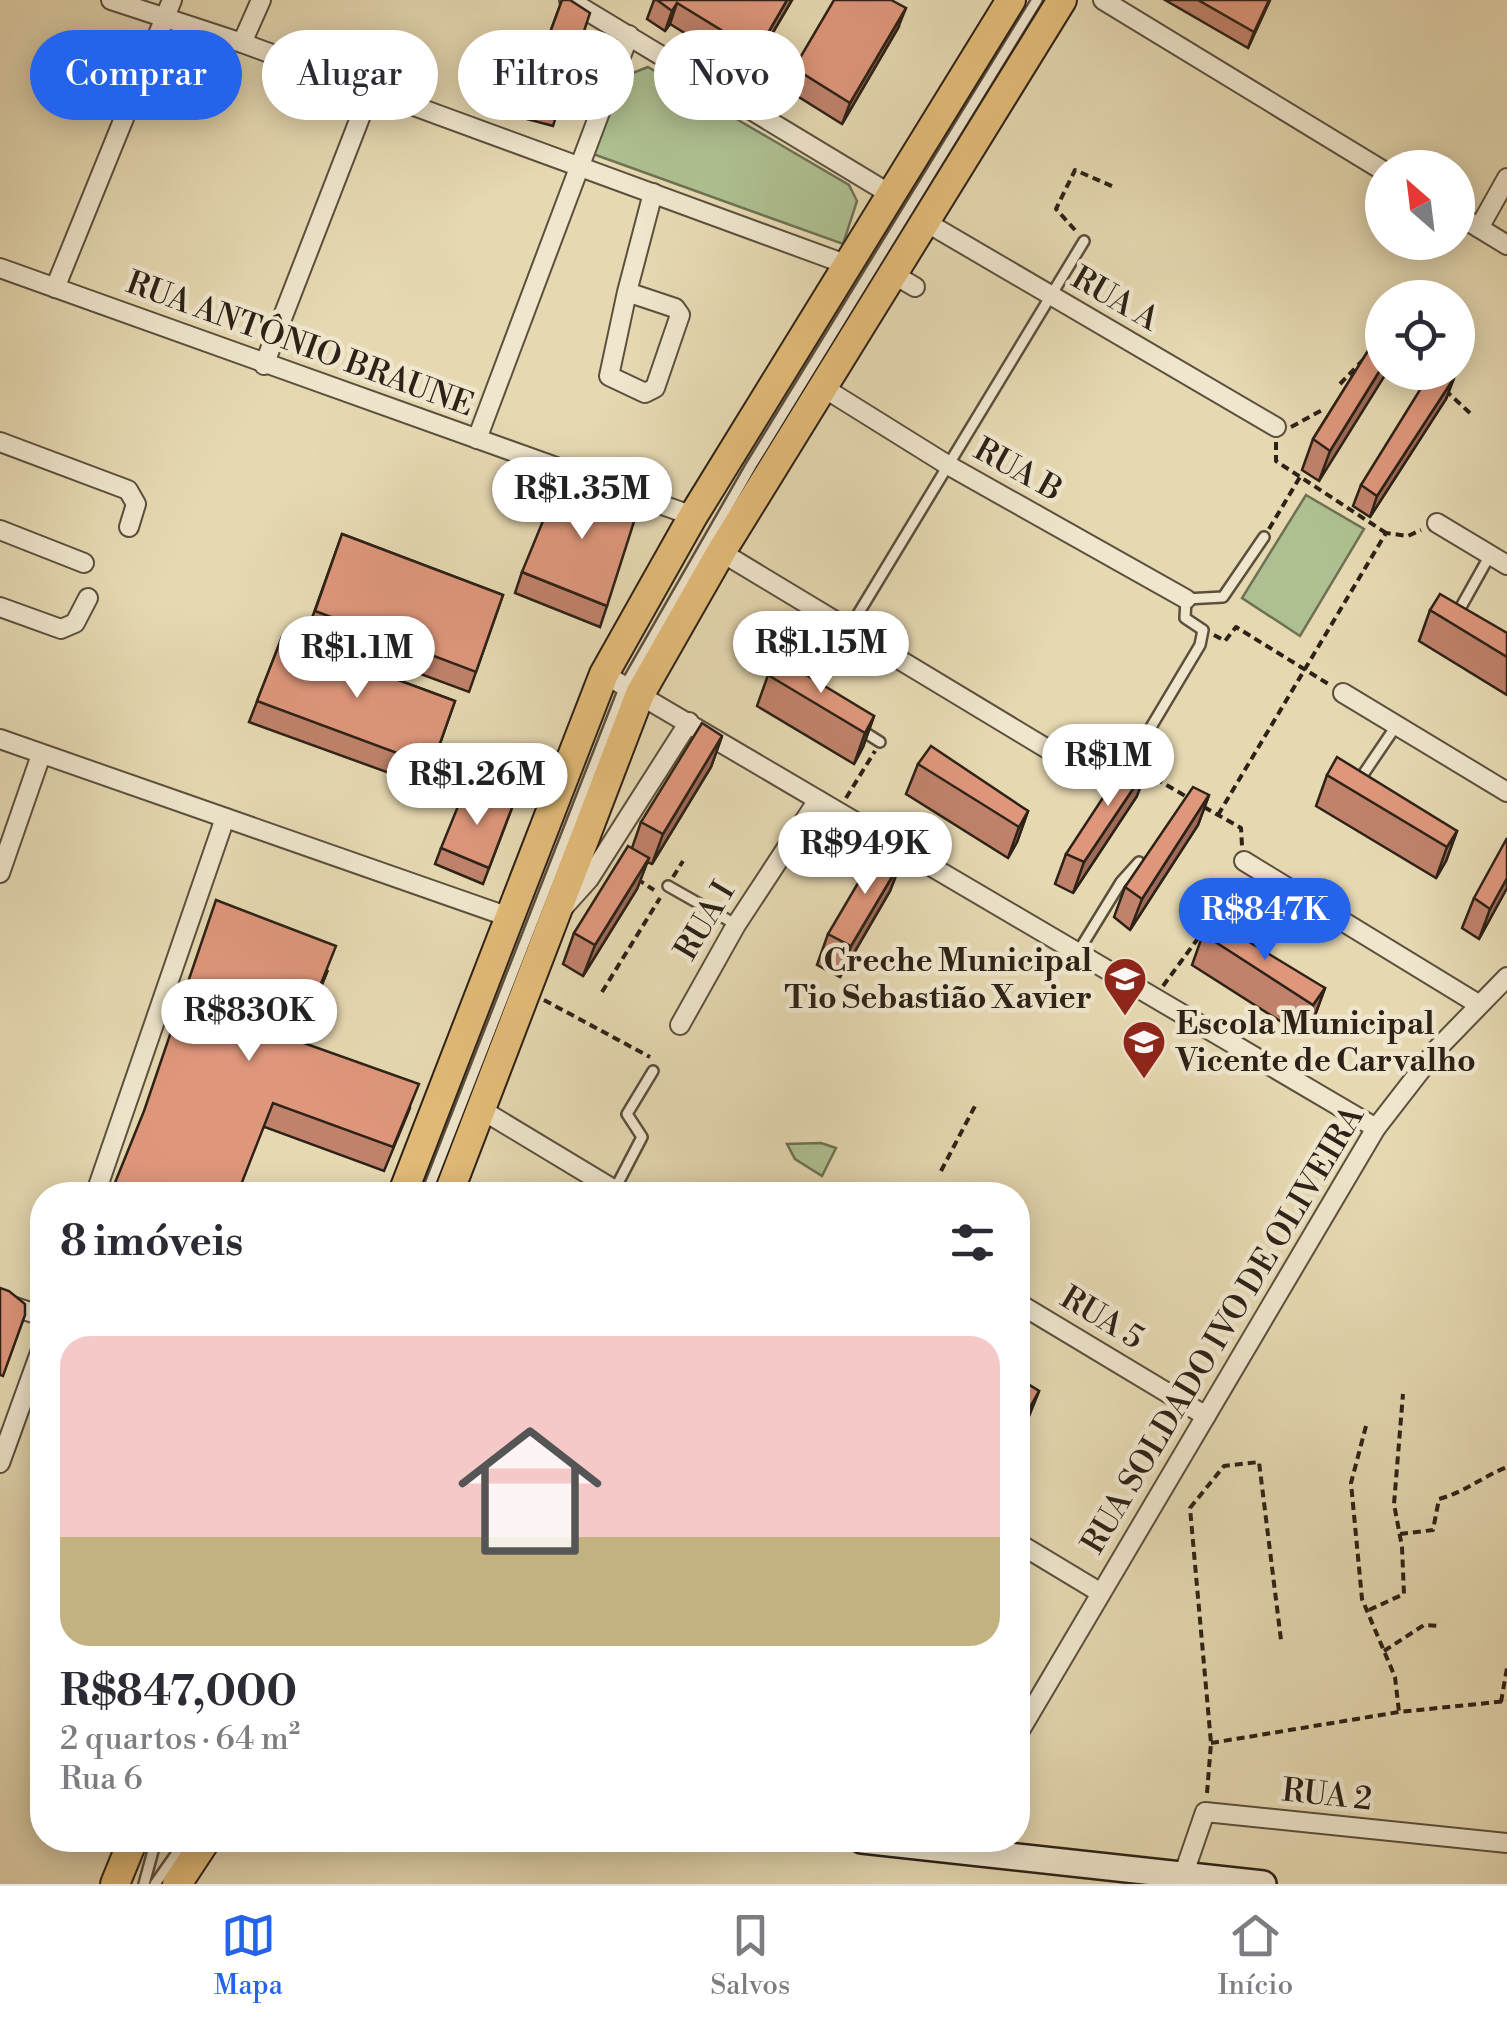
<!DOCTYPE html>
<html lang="pt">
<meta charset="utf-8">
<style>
body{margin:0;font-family:"Libre Bodoni",serif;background:#f7f7f7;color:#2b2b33;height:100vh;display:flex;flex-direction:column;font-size:38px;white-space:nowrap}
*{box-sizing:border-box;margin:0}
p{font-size:32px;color:#7c7c81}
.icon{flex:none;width:55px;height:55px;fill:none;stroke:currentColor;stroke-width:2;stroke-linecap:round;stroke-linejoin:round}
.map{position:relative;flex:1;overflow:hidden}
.side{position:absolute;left:30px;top:1182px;width:1000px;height:670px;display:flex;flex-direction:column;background:#fff;border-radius:40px;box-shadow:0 5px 25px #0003}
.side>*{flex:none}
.top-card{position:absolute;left:30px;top:30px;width:1000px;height:90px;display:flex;gap:20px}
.needle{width:65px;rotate:332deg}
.controls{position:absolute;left:1365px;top:150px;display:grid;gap:20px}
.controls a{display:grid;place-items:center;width:110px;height:110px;border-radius:50%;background:#fff;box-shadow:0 5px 25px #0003;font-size:50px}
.price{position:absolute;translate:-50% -85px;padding:0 22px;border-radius:35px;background:#fff;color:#222;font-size:32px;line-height:65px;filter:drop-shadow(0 2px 5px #0008)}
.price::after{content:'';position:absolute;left:50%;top:60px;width:30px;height:22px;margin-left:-15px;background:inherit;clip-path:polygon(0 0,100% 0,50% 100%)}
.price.current{background:#2563eb;color:#fff}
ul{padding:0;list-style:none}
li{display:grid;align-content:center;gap:20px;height:530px;padding:0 30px}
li+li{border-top:2px solid #e1e1e2}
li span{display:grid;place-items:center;height:310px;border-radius:30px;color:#555}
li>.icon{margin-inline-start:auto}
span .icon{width:180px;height:180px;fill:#fffc;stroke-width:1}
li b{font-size:42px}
h2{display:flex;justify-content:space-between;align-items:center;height:120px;padding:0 30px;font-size:42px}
.tag{padding:0 35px;border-radius:45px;background:#fff;box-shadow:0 5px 25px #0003;font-size:35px;line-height:90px}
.tag.current{background:#2563eb;color:#fff}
.tab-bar{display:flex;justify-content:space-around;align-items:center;height:140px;border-top:2px solid #e1e1e2;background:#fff;font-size:28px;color:#7c7c81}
.tab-bar a{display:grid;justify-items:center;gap:5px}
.tab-bar .current{color:#2563eb}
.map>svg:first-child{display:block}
</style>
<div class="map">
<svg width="1507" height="1884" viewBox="0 0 1507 1884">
<rect width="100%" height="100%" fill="#e6d9b2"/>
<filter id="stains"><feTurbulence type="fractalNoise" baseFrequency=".002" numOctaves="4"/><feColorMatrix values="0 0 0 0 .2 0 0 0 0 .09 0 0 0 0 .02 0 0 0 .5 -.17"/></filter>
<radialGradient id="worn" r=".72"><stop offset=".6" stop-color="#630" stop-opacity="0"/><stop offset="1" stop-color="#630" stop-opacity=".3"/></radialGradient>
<g fill="#aec091" stroke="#6e7154" stroke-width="2.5">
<path d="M 648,67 L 849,185 L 857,201 L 843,244 L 593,154 L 625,76 Z"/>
<path d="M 1306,495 L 1364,529 L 1300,636 L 1242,598 Z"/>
<path d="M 821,1143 L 836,1148 L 822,1176 L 795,1159 L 787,1144 Z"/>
</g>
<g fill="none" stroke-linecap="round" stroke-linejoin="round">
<defs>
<g id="lane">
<path d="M 1457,614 L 1490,555"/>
<path d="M 812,690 L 1084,241"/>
<path d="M 861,730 L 880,742"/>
<path d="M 1074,765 L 1080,754 L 1129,764 L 1200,645 L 1203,630 L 1185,618 L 1186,599 L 1223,597 L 1264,537"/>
<path d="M 1358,782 L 1396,726"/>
<path d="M 668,886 L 735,924"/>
<path d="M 1078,952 L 1121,882 L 1139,862"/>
<path d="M 615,1189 L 642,1137 L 627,1114 L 653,1071"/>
<path d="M 426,1195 L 625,686 L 751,466 L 1037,0"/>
<path d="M 144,1884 L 156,1840"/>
<path d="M 155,1884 L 186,1840"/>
</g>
<g id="street">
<path d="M 111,0 L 242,43 L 848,265"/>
<path d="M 569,0 L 890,194"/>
<path d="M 1103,0 L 1382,170"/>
<path d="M 242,43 L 261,0"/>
<path d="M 1458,215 L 1507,245"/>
<path d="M 924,221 L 1276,427"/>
<path d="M 1479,228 L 1507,178"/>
<path d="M 0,268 L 693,516"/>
<path d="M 893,274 L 915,287"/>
<path d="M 55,288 L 172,0"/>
<path d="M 627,292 L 609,376 L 645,393 L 655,388 L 680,315 L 675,308 L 627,292 L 653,193"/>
<path d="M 264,365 L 370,92"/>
<path d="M 824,388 L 946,464 L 1186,599"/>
<path d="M 477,439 L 629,35"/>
<path d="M 0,442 L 128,490 L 136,504 L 129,527"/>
<path d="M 1437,523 L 1507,565"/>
<path d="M 0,530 L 84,563"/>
<path d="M 721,552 L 1074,765"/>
<path d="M 0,607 L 61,629 L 75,623 L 88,598"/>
<path d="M 604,674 L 1376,1128"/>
<path d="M 1343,693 L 1507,792"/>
<path d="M 0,739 L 509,917"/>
<path d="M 1244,861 L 1478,1004"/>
<path d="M 0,873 L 41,755"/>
<path d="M 563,908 L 589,879 L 689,722"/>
<path d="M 680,1025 L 736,925 L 818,800"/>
<path d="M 482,1110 L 623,1195"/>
<path d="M 95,1195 L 225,818"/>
<path d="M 0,1302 L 42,1316"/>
<path d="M 1018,1303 L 1206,1416"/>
<path d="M 0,1463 L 42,1347"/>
<path d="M 1018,1543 L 1101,1593"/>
<path d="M 1018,1734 L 1376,1128 L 1438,1048 L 1507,977"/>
<path d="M 1184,1873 L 1205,1812 L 1507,1843"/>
</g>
<path id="secondary" d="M 862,1840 L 1263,1884"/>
<g id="primary">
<path d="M 402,1195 L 604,674 L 693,516 L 1011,0"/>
<path d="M 448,1195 L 640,694 L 721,552 L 1062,0"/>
<path d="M 115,1884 L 133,1840"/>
<path d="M 177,1884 L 206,1840"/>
</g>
</defs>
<use href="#lane" stroke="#5b503e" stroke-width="14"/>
<use href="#street" stroke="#5b503e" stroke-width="22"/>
<use href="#secondary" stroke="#2d2217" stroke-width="30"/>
<use href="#primary" stroke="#2d2217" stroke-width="32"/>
<g stroke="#2d2217" stroke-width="4" stroke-dasharray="8 5" stroke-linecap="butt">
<path d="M 1075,230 L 1056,209 L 1075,170 L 1114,187"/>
<path d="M 1410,372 L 1428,382"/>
<path d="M 1340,384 L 1363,360"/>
<path d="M 1445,390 L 1471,414"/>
<path d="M 1291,427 L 1324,409"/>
<path d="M 1276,442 L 1276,461 L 1386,533"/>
<path d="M 1269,529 L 1300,477"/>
<path d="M 1214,635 L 1225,641 L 1236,627 L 1330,685"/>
<path d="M 1144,772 L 1187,797"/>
<path d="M 846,798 L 875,751"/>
<path d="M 1204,807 L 1241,828 L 1242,846"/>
<path d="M 1218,815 L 1386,533 L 1408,536 L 1421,530"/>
<path d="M 673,877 L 683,861"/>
<path d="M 637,879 L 654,890"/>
<path d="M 1253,950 L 1284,904"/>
<path d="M 1163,986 L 1199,937 L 1203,940"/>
<path d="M 602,992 L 660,898"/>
<path d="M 544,1000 L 650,1057"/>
<path d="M 941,1171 L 975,1106"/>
<path d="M 1366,1426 L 1351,1483 L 1362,1599 L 1395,1677 L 1399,1712"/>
<path d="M 1400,1534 L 1433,1530 L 1439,1499 C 1465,1492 1482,1477 1507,1467"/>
<path d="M 1369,1610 L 1404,1594 L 1402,1547 L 1394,1504 L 1403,1394"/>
<path d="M 1384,1651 L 1424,1625 L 1441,1626"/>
<path d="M 1501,1702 L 1507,1668"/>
<path d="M 1211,1743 L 1399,1712 L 1507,1701"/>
<path d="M 1207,1793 L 1211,1743 L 1190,1508 L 1224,1466 L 1259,1462 L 1281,1640"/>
</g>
<use href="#lane" stroke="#efe6cd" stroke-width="9"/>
<use href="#street" stroke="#efe6cd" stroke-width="18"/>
<use href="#secondary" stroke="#efe6cd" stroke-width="25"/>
<use href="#primary" stroke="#e3bc79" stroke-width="28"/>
</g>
<g fill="#c0826b" stroke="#2d2217" stroke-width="2.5">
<path d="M 562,0 L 558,110 L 553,126 L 519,117 Z"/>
<path d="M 654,0 L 792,0 L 749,73 L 670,24 L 665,31 L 647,19 Z"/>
<path d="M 1165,0 L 1270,0 L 1248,48 Z"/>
<path d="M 898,28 L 842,124 L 786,89 L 794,68 Z"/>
<path d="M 1381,330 L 1319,481 L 1302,470 L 1313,439 Z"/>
<path d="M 1454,378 L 1446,399 L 1370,517 L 1353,506 L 1361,485 Z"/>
<path d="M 342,534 L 503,595 L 469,692 L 307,632 Z"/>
<path d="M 522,572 L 607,606 L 600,627 L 515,593 Z"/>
<path d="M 1430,610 L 1507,633 L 1507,695 L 1419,641 Z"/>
<path d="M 282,637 L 455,701 L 425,786 L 249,722 Z"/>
<path d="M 768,675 L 874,716 L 863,747 L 854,764 L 757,706 Z"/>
<path d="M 722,736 L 711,767 L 652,864 L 647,862 L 637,889 L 583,976 L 563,964 L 574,933 L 632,848 L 641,822 Z"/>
<path d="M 918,764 L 1028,811 L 1017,842 L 1008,858 L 906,794 Z"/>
<path d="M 1327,775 L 1457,831 L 1446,861 L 1436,878 L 1316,806 Z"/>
<path d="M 1209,795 L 1198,825 L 1130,930 L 1114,917 L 1125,887 Z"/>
<path d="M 1137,796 L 1073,893 L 1055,884 L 1066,854 Z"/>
<path d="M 513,805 L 483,884 L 435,864 L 441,848 Z"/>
<path d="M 902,860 L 890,891 L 840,977 L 817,965 L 828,934 Z"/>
<path d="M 1507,888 L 1479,939 L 1462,928 L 1474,898 Z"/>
<path d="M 1203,934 L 1325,988 L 1314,1018 L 1302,1035 L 1192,965 Z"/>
<path d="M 328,970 L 299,1042 L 410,1108 L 384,1171 L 265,1127 L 110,1195 Z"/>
<path d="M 1018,1378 L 1039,1391 L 1027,1421 L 1018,1440 Z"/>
</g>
<g fill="#9c6a57" stroke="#2d2217" stroke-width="2.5">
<path d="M 787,0 L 792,0 L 749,73 L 757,52 Z"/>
<path d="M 1269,0 L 1270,0 L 1248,48 L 1254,32 Z"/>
<path d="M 677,3 L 670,24 L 665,31 L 672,11 Z"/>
<path d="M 906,8 L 898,28 L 842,124 L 850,103 Z"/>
<path d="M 1382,367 L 1382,372 L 1387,372 L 1319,481 L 1330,451 Z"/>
<path d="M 1454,378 L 1446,399 L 1370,517 L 1377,496 Z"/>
<path d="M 874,716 L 863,747 L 854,764 L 865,733 Z"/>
<path d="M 722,736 L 711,767 L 652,864 L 663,834 Z"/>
<path d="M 1149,765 L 1137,796 L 1073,893 L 1084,862 Z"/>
<path d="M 1209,795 L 1198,825 L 1130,930 L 1142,899 Z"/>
<path d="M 1028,811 L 1017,842 L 1008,858 L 1019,827 Z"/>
<path d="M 1457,831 L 1446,861 L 1436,878 L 1447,847 Z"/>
<path d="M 649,858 L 637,889 L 583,976 L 595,945 Z"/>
<path d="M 902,860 L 890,891 L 840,977 L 851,946 Z"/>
<path d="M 1507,878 L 1507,888 L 1479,939 L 1490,909 Z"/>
<path d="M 1325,988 L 1314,1018 L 1302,1035 L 1313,1005 Z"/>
<path d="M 1039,1391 L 1027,1421 L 1018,1440 L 1029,1409 Z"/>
</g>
<g fill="#df977c" stroke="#2d2217" stroke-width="2.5">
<path d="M 562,0 L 570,0 L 590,13 L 558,110 L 525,101 Z"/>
<path d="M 657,0 L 787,0 L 757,52 L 677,3 L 672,11 Z"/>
<path d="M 834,0 L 891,0 L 906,8 L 850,103 L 794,68 Z"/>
<path d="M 1198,0 L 1269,0 L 1254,32 Z"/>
<path d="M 1381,330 L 1382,331 L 1382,367 L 1330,451 L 1313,439 Z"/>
<path d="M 1431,372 L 1443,372 L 1454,378 L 1377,496 L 1361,485 Z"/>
<path d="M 559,482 L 639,506 L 607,606 L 522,572 Z"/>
<path d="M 342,534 L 503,595 L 476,672 L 315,611 Z"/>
<path d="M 1440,594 L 1507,633 L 1507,657 L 1430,610 Z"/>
<path d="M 282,637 L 455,701 L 432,766 L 257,701 Z"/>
<path d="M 780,659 L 874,716 L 865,733 L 768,675 Z"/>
<path d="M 702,723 L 722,736 L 663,834 L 641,822 Z"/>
<path d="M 931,746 L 1028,811 L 1019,827 L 918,764 Z"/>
<path d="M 1131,755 L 1149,765 L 1084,862 L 1066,854 Z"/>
<path d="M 1337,757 L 1457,831 L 1447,847 L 1327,775 Z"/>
<path d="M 1193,787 L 1209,795 L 1142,899 L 1125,887 Z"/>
<path d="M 465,789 L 513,805 L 489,868 L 441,848 Z"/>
<path d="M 1507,838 L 1507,878 L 1490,909 L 1474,898 Z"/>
<path d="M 628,846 L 649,858 L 595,945 L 574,933 Z"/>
<path d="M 878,849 L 902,860 L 851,946 L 828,934 Z"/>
<path d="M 216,900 L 336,946 L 298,1041 L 419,1084 L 393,1147 L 273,1103 L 237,1195 L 110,1195 L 144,1111 Z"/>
<path d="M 1213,920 L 1325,988 L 1313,1005 L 1203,934 Z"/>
<path d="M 0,1288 L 9,1291 L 25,1304 L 25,1315 L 3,1376 L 0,1375 Z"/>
<path d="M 1018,1378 L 1039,1391 L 1029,1409 L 1018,1402 Z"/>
</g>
<defs>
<symbol id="school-pin" viewBox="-11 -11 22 30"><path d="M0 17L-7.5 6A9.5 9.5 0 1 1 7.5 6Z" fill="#8f2418" stroke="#efe6cd"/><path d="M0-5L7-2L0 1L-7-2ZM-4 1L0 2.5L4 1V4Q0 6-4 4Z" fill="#fff"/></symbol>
</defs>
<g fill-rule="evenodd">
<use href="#school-pin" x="1100" y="954" width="50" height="68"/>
<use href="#school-pin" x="1119" y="1017" width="50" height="68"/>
</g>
<g text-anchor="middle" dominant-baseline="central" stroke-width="9" stroke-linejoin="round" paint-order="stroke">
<g font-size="32" fill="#2d2217" stroke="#efe6cd">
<text transform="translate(1115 299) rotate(30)">RUA A</text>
<text transform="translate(300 344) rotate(20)">RUA ANTÔNIO BRAUNE</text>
<text transform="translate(1018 470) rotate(29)">RUA B</text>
<text transform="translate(705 921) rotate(-59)">RUA I</text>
<text transform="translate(1102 1318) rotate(31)">RUA 5</text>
<text transform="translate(1223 1330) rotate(-59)">RUA SOLDADO IVO DE OLIVEIRA</text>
<text transform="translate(1327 1795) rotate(6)">RUA 2</text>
</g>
<g font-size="32" font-weight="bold" fill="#2d2217" stroke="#efe6cd" text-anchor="end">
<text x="1092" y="961">Creche Municipal<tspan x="1092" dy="37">Tio Sebastião Xavier</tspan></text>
<text x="1176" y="1024" text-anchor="start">Escola Municipal<tspan x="1176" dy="37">Vicente de Carvalho</tspan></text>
</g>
</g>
<rect width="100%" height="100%" filter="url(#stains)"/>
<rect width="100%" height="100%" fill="url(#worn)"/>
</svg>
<div class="controls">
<a><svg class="needle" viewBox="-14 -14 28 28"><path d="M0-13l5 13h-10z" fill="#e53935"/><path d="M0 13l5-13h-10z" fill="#7c7c81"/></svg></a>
<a><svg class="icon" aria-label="locate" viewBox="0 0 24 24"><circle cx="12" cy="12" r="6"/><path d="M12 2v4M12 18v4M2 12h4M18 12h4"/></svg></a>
</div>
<b class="price" style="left:582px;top:542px">R$1.35M</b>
<b class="price" style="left:821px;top:696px">R$1.15M</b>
<b class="price" style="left:357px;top:701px">R$1.1M</b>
<b class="price" style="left:1108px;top:809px">R$1M</b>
<b class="price" style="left:477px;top:828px">R$1.26M</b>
<b class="price" style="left:865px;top:897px">R$949K</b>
<b class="price current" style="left:1265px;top:963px">R$847K</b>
<b class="price" style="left:249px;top:1064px">R$830K</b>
<div class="top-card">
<a class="tag current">Comprar</a>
<a class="tag">Alugar</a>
<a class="tag">Filtros</a>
<a class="tag">Novo</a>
</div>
<section class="side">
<h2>8 imóveis<svg class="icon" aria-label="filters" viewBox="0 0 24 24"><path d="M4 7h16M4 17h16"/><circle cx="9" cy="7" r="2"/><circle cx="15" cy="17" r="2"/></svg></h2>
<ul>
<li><span style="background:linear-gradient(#f6c9c9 65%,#c2b280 0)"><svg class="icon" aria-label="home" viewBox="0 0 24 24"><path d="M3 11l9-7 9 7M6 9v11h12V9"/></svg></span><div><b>R$847,000</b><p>2 quartos · 64 m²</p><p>Rua 6</p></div></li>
</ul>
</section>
</div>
<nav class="tab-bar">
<a class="current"><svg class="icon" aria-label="map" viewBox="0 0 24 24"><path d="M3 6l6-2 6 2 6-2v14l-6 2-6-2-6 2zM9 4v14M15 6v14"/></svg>Mapa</a>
<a><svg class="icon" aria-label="saved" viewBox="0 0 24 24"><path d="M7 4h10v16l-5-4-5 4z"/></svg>Salvos</a>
<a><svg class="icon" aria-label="home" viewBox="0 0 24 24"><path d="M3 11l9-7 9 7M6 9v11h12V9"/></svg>Início</a>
</nav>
